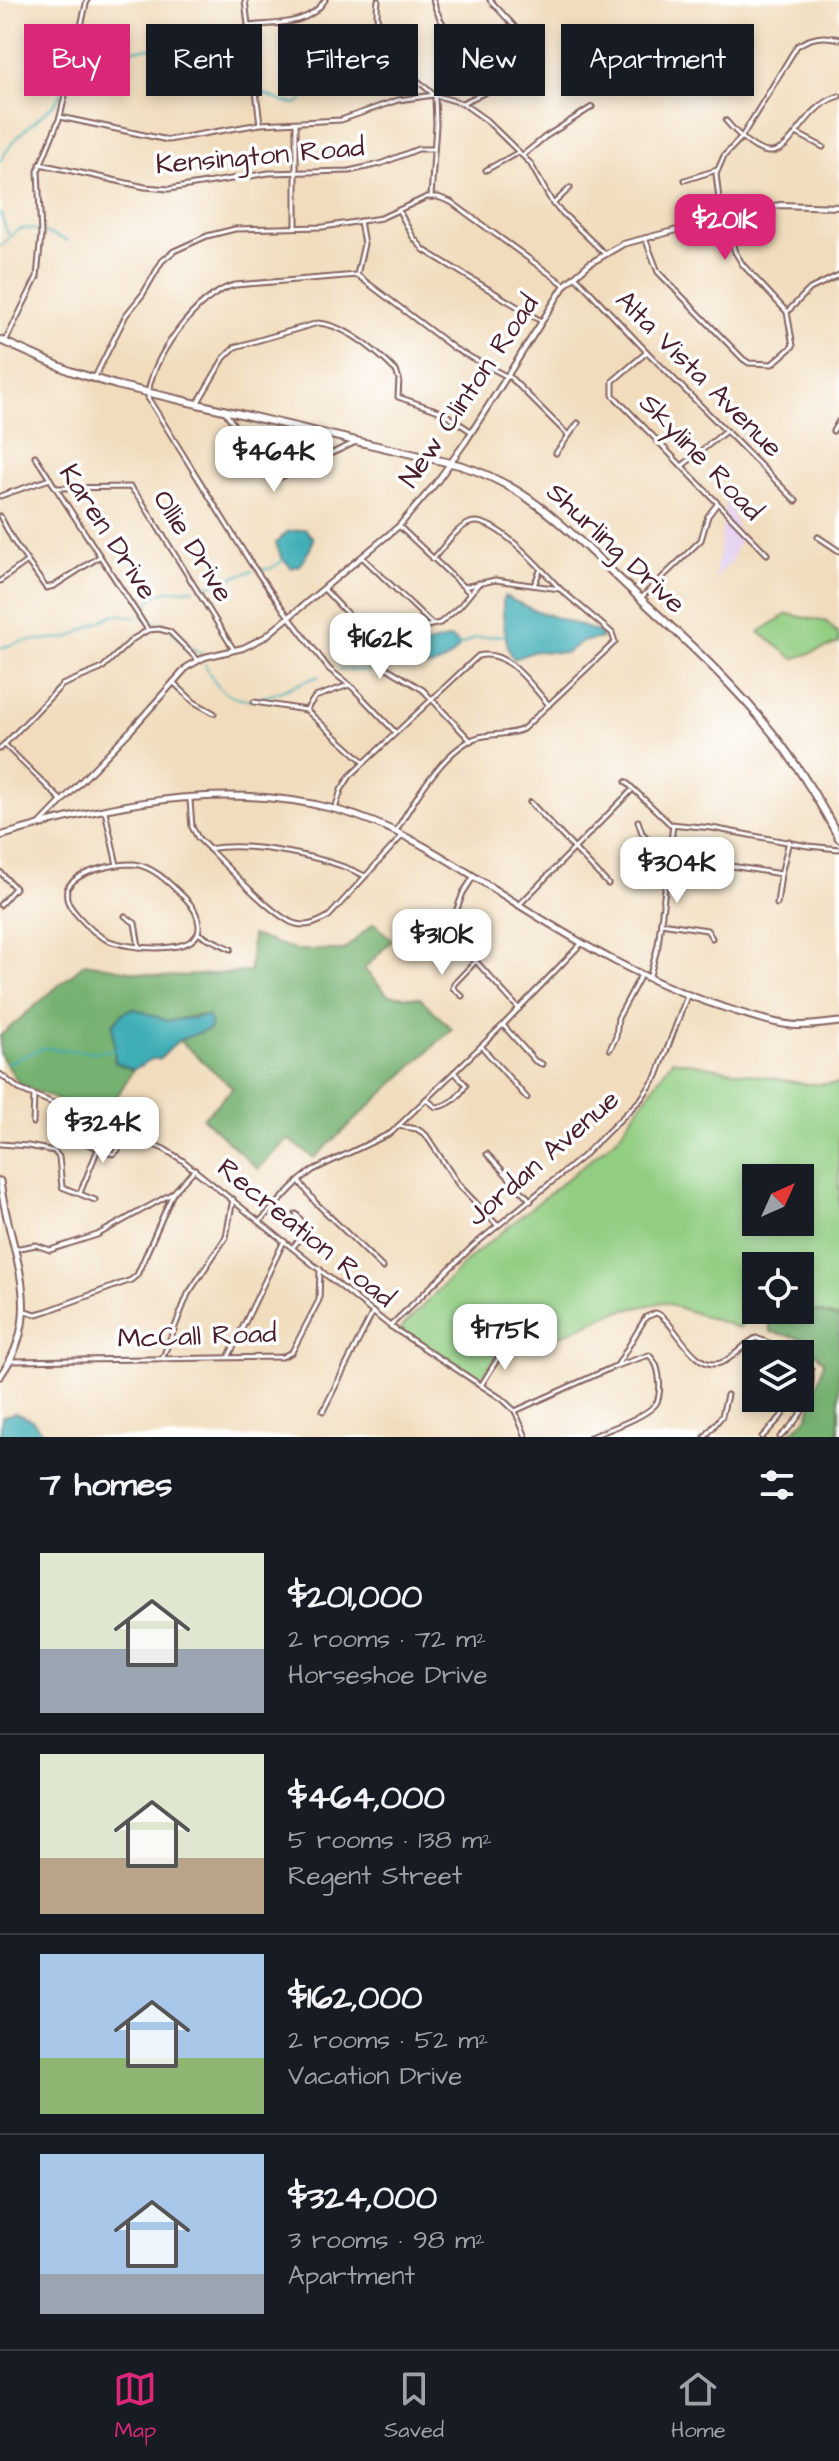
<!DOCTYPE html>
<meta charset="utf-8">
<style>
body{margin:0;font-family:"Architects Daughter",sans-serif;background:#20242c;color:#f1f3f6;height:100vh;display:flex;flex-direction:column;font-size:30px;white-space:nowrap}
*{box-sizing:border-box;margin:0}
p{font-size:26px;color:#9ea1a6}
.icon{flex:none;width:44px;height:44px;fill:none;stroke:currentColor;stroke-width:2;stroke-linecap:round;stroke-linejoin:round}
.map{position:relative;height:1437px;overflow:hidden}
.drawer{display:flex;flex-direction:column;background:#171b24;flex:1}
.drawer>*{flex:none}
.top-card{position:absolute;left:24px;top:24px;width:792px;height:72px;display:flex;gap:16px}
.needle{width:52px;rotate:45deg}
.tools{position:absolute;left:742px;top:1164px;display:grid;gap:16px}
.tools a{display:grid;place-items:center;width:72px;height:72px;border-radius:0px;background:#171b24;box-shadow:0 4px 12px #0003;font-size:40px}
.price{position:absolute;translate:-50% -68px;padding:0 18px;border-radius:16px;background:#fff;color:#222;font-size:26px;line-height:52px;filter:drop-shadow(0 2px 4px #0008)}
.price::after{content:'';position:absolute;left:50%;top:48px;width:24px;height:18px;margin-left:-12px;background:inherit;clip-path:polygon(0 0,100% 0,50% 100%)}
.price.selected{background:#db2777;color:#fff}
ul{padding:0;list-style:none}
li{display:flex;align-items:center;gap:24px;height:200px;padding:0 40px}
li+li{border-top:2px solid #363941}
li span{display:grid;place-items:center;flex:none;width:224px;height:160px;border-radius:0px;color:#555}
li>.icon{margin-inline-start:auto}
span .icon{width:96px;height:96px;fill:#fffc;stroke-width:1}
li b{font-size:34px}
h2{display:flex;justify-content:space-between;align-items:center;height:96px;padding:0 40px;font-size:34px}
.pill{padding:0 28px;border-radius:0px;background:#171b24;box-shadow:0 4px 12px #0003;font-size:28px;line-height:72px}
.pill.selected{background:#db2777;color:#fff}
.menu{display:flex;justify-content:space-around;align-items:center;height:112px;border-top:2px solid #363941;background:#171b24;font-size:22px;color:#9ea1a6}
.menu a{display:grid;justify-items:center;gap:4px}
.menu .selected{color:#db2777}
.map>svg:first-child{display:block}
</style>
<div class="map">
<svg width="839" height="1437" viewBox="0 0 839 1437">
<rect width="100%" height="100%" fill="#fff"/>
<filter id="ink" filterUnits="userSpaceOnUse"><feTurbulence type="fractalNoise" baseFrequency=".0125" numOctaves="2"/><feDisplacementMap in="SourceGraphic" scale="16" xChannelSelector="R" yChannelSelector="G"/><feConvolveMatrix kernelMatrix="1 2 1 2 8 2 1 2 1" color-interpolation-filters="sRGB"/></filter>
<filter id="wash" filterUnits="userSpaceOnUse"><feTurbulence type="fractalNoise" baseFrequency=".006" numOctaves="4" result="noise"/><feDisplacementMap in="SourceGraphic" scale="32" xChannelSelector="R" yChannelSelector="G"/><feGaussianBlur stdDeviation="1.8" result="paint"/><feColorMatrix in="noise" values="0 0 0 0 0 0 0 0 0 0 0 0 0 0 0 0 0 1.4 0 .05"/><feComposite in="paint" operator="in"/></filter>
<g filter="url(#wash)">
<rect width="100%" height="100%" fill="#f1ddbd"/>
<path fill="#e5d3f1" d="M 727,494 L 740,539 L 730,563 L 715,579 Z"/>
<g fill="#92ce82" stroke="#6e7656" stroke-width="2" fill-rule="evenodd">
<path d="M 787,614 L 827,622 L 839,635 L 839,643 L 794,659 L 759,632 Z"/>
<path d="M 672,1060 L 805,1084 L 839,1084 L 839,1318 L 800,1307 L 800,1266 L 756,1266 L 756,1310 L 758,1310 L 739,1328 L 663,1302 L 612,1313 L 560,1336 L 516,1330 L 480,1380 L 400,1329 L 470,1258 L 617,1138 ZM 756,1178 L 800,1178 L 800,1222 L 756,1222 Z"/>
</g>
<g fill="#75b170" stroke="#60684e" stroke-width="2">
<path d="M 374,923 L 392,940 L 364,969 L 388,995 L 420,998 L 452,1029 L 314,1158 L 288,1139 L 258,1169 L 203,1118 L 233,1088 L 179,1040 L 209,1029 L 201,1015 L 167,1021 L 133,1008 L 123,1013 L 113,1024 L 115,1062 L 133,1070 L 104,1118 L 20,1085 L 0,1054 L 0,1036 L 85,963 L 163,977 L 250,972 L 252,935 L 296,950 L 344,950 Z"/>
<path d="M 800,1307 L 839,1318 L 839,1437 L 786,1437 L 808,1417 L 824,1362 L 801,1338 L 771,1332 L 765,1310 L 800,1310 Z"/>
</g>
<g fill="#3cadb6" stroke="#436670" stroke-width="2">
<path d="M 305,529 L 313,538 L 311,547 L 300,565 L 292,568 L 281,557 L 276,543 L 287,532 Z"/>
<path d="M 504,596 L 531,609 L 599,632 L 602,638 L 581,642 L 566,653 L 535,651 L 514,659 C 505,650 501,608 504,596 Z"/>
<path d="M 401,633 L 413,635 L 416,643 L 424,645 L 450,638 L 458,643 L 459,647 C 442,674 401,675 392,641 L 395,636 Z"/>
<path d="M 133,1008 L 167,1021 L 208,1016 L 211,1023 L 209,1029 L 179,1040 L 160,1059 L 152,1059 L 133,1070 L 115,1062 L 113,1024 L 123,1013 Z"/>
<path d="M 15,1413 L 31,1419 L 46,1437 L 0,1437 L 2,1416 Z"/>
</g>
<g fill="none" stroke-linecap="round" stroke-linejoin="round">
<g stroke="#3cadb6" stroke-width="2">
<path d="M 387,44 L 394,42"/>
<path d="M 69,88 L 85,72 L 95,75 L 129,50 L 152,48 L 171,52 L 187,63 L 221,72 L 251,87"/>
<path d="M 258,91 L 283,102 L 297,104 C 329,79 338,53 381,45"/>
<path d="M 0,161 L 15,139 L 54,104 L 64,90"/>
<path d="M 0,213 L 8,234"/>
<path d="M 44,232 L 68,241"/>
<path d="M 0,247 C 16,233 12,225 38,230"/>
<path d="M 257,569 L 270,569 L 284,560"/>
<path d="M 200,588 L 252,571"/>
<path d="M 143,618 L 167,627 L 193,649 L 203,654"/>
<path d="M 143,618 C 149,585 170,592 194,589"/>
<path d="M 459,646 L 475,638 L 506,635"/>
<path d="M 0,648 L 24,641 L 68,638 L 115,614 L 137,617"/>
<path d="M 205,664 C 230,726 274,691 319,676"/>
<path d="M 387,665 L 404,660"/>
<path d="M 339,669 L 368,671 L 383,668"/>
<path d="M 5,1064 L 43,1048 L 93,1052 L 114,1050"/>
</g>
</g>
</g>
<g filter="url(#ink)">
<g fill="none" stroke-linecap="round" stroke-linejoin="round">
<defs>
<g id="minor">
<path d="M 245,0 L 260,124"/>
<path d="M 378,0 C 371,51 403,66 435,96 L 436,125 L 431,197"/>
<path d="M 433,0 C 442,36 474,60 498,86"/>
<path d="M 490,0 L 538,52"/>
<path d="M 248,26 C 275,23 309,26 325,0"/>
<path d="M 462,103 L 506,83 L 518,80"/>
<path d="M 60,117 L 168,140 L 260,124 L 341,120 L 398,100 L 434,95 L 462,103 L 486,120 L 530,163 L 553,204 L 604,253"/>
<path d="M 726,121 C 792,197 787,112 839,96"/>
<path d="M 296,124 L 296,227"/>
<path d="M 798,134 L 823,147"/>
<path d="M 523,155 L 545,137 L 592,107"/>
<path d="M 40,164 L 145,187 L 169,189 L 269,173 L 349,171 L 380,164 L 418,149 L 434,149"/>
<path d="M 486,170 L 519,152"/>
<path d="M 685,180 L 717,170"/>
<path d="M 553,204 L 570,188"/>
<path d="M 399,211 L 413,237 L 424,250 L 541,321"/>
<path d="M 645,238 L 658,272 L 743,359 L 749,363 L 772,364 L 793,346 L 787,312 L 743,265 L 735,252 L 719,199 L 716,174 L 724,156 L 741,138 L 797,46 C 811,37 823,35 839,39"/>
<path d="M 357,275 L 364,244 L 360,221"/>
<path d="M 575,276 L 647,352 L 796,501"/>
<path d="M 787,312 L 810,289 L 839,275"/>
<path d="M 5,342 L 37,277 L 41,235 L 38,171 L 60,117 L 87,0"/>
<path d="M 647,352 L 613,381 L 613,395 L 767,554"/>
<path d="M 509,376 L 569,436"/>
<path d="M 94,379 L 126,315 L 143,294 L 162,261 L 174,251 L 207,236 L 235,229 L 323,227 L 381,218 L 427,197 L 438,197 L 451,202 L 565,285"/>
<path d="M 197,404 L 224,358 L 235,347 L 318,323 C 346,325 376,351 396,371 L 399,379 L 398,397 L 442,412 L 472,432"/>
<path d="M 226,413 L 272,481 L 356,442"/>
<path d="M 833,431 L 839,421"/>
<path d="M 556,453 L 578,423"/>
<path d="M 35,456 L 148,630"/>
<path d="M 682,466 L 726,431"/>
<path d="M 56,488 L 130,487 L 141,500 L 234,650"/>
<path d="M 0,496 L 50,479"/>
<path d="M 0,516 L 14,542 L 46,588 L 54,586 L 99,557"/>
<path d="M 400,527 L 470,593"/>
<path d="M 818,537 L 839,551"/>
<path d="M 362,557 L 432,624"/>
<path d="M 433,559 C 443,548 456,528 470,523 C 494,514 544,572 560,589"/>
<path d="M 0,581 L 26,562"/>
<path d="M 534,585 L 540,571"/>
<path d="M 324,589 L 371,639 L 387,668 L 423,690 L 471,741"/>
<path d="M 640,599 L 701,540 L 708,516 L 717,504"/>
<path d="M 371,639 L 440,623 L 460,606 L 479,583"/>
<path d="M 173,682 L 194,702 L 214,713"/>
<path d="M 349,685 L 315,697 L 306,710 L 364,762"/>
<path d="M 254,702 L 306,710"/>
<path d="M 395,732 L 353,688 L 329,669 L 283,609 L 250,562 L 148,398 C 148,361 198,293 235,285 L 357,275 L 455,349 L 508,377"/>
<path d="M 4,744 L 61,800"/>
<path d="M 0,749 L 62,685 L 101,669 L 133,639 L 148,630 L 159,629 L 170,632 L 198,660"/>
<path d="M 626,782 L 670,824 L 712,828 L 808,846 L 839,849"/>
<path d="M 190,800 L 192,827 L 198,838 C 218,857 270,914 293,923 C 306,928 317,923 329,916 L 403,835"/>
<path d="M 530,802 L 608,884"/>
<path d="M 335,809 L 341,790 L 350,776 L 478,656 C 508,648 531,686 549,705"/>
<path d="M 105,811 L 117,865"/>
<path d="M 638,821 L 642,833 L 669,859"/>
<path d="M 396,831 C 413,802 441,754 473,739 C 489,732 507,737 523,729 L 615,642 L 612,633 L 560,589 L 495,580 L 464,587"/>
<path d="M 209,849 C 250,841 328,857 365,876"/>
<path d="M 670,856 L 781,874"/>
<path d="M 134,864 C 155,867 170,884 185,898 C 193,906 198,914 199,925 C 202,958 125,948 107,940 C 96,935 86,925 78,916 C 70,907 65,901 67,889 C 77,870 115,864 134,864 Z"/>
<path d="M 0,872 L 15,888 L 0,905"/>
<path d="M 777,904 L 781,874 L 789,841"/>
<path d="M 519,905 L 631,791"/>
<path d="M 125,916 L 135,923 L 139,947"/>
<path d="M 661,923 L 707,930 L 712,938"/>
<path d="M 399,924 L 418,940 L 429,942 L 454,917 L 463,893 L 474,876"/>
<path d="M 445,927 L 519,1009"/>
<path d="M 199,934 L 231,949"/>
<path d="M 649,979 L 658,945 L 673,825"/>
<path d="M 462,996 L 453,988 L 454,984 L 476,961"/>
<path d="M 503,1025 L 535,1061 L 542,1064"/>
<path d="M 481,1046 L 527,1098"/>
<path d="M 610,1049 L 616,1037 L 618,1018 L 641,975"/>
<path d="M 0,1074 L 19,1089 L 164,1149 L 182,1160 L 390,1326 L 502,1399 L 515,1411 L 526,1437"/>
<path d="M 426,1099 L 436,1107 C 450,1106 459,1097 466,1085 L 454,1072"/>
<path d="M 33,1123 L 34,1095"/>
<path d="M 398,1126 L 417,1129 L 426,1135 L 458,1184 L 497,1225"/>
<path d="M 61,1133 L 113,1154 L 118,1150 L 124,1134"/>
<path d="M 0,1144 L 28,1146 L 54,1151 L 59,1157 L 62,1187 L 95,1200"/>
<path d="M 487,1154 L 531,1201"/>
<path d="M 300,1182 L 315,1202 L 383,1268"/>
<path d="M 80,1193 L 98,1149"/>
<path d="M 260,1221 L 299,1181 L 313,1170 L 391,1133 L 503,1025 L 581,944"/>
<path d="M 293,1247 L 308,1229 L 296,1214"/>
<path d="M 14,1249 L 36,1245 L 50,1250 L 97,1235 L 173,1193 L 195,1169"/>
<path d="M 25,1311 L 36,1314 L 47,1311 L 131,1280 L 137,1275 L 173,1193"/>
<path d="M 390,1326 L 473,1246 L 581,1158 L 641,1099 L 657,1076 L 687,996"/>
<path d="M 229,1356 L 284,1241"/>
<path d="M 163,1357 L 188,1294 L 226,1237 L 233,1199"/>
<path d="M 12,1361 L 282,1357 L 292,1352 L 319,1300 L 320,1269"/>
<path d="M 618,1364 L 646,1317 L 656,1313 C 675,1319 694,1378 725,1361 C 736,1355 744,1344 756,1338 L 797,1354"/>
<path d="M 482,1384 L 505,1347"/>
<path d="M 323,1411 L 373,1312"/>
<path d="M 515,1411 L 613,1367 L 649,1355 C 656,1362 658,1368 659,1377 C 660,1385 660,1395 657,1402 C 650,1416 604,1431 590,1437"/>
<path d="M 705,1437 L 722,1416 L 727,1395"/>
<path d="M 762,1437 L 780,1418 L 794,1398"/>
<path d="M 780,1437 C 801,1418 814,1398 811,1369 L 800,1356"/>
</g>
<path id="tertiary" d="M 40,824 L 131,730 L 187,667 L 205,657 L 243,648 L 265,637 L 399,526 L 436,483 L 466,441 L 565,285 L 589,264 L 623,244 L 759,209 L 780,205 L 839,207"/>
<g id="secondary">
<path d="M 0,836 C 108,804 222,780 334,809 C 396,825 447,859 500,893 C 574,940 648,985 732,1010 C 751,1016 771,1023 791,1025 C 807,1027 823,1024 839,1022"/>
<path d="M 0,1181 C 9,1252 48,1311 0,1376"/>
</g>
<path id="primary" d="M 0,340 L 70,371 L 116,385 L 459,465 C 529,485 574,536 625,584 C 676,632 731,680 774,735 C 799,767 820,802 839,838"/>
</defs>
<use href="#minor" stroke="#84625e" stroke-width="7"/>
<use href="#tertiary" stroke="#84625e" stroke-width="8"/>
<use href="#secondary" stroke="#84625e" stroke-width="9"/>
<use href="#primary" stroke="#84625e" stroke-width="10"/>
<use href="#minor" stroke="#fff" stroke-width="3"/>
<use href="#tertiary" stroke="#fff" stroke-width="4"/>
<use href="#secondary" stroke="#fff" stroke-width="5"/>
<use href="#primary" stroke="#fff" stroke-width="6"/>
</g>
</g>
<g text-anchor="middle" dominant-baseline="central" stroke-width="7" stroke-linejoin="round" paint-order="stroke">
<g font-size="28" fill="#4a1f2b" stroke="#fff">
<text transform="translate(260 156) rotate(-5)">Kensington Road</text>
<text transform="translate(699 374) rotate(45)">Alta Vista Avenue</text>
<text transform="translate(469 391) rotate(-56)">New Clinton Road</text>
<text transform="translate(701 457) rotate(46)">Skyline Road</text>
<text transform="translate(108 532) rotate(57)">Karen Drive</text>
<text transform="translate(193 546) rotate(58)">Ollie Drive</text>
<text transform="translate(616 548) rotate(43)">Shurling Drive</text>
<text transform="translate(543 1158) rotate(-41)">Jordan Avenue</text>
<text transform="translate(306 1233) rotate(39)">Recreation Road</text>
<text transform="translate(197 1336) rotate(-2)">McCall Road</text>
</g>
</g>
</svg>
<div class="tools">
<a><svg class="needle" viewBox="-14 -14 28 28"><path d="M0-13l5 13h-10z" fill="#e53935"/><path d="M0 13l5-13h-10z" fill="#9ea1a6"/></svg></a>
<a><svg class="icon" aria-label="locate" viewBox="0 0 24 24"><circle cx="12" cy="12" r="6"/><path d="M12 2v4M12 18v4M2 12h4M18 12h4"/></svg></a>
<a><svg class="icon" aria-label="layers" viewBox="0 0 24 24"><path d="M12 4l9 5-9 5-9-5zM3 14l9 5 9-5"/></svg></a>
</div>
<b class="price selected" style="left:725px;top:262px">$201K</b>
<b class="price" style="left:274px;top:494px">$464K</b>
<b class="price" style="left:380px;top:681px">$162K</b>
<b class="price" style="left:677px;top:905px">$304K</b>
<b class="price" style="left:442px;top:977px">$310K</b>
<b class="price" style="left:103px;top:1165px">$324K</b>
<b class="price" style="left:505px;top:1372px">$175K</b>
<div class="top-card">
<a class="pill selected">Buy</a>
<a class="pill">Rent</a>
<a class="pill">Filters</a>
<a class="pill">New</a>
<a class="pill">Apartment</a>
</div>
</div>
<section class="drawer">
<h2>7 homes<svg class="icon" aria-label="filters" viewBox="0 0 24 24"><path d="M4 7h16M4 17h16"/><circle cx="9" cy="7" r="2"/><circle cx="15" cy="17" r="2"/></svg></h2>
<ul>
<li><span style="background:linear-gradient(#dfe7d0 60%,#9aa5b1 0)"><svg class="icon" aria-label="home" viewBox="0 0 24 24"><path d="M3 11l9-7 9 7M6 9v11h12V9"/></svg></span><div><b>$201,000</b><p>2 rooms · 72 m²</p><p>Horseshoe Drive</p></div></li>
<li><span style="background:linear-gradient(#dfe7d0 65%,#b9a48a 0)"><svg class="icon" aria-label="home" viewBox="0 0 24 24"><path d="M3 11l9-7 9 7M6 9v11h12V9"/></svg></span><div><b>$464,000</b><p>5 rooms · 138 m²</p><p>Regent Street</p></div></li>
<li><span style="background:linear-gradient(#a9c7e8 65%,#8fb573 0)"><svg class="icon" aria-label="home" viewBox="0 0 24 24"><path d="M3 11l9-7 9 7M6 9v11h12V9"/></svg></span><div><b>$162,000</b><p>2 rooms · 52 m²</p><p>Vacation Drive</p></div></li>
<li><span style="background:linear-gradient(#a9c7e8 75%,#9aa5b1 0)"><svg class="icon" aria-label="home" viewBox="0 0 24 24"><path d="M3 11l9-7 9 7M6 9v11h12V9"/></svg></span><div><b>$324,000</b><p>3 rooms · 98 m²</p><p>Apartment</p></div></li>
</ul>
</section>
<nav class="menu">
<a class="selected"><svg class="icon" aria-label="map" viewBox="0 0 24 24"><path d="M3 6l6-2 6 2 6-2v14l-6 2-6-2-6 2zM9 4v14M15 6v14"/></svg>Map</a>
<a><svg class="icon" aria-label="saved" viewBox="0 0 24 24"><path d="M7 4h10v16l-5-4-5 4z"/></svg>Saved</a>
<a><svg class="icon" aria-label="home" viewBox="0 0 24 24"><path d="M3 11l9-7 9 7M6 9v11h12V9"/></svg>Home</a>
</nav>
